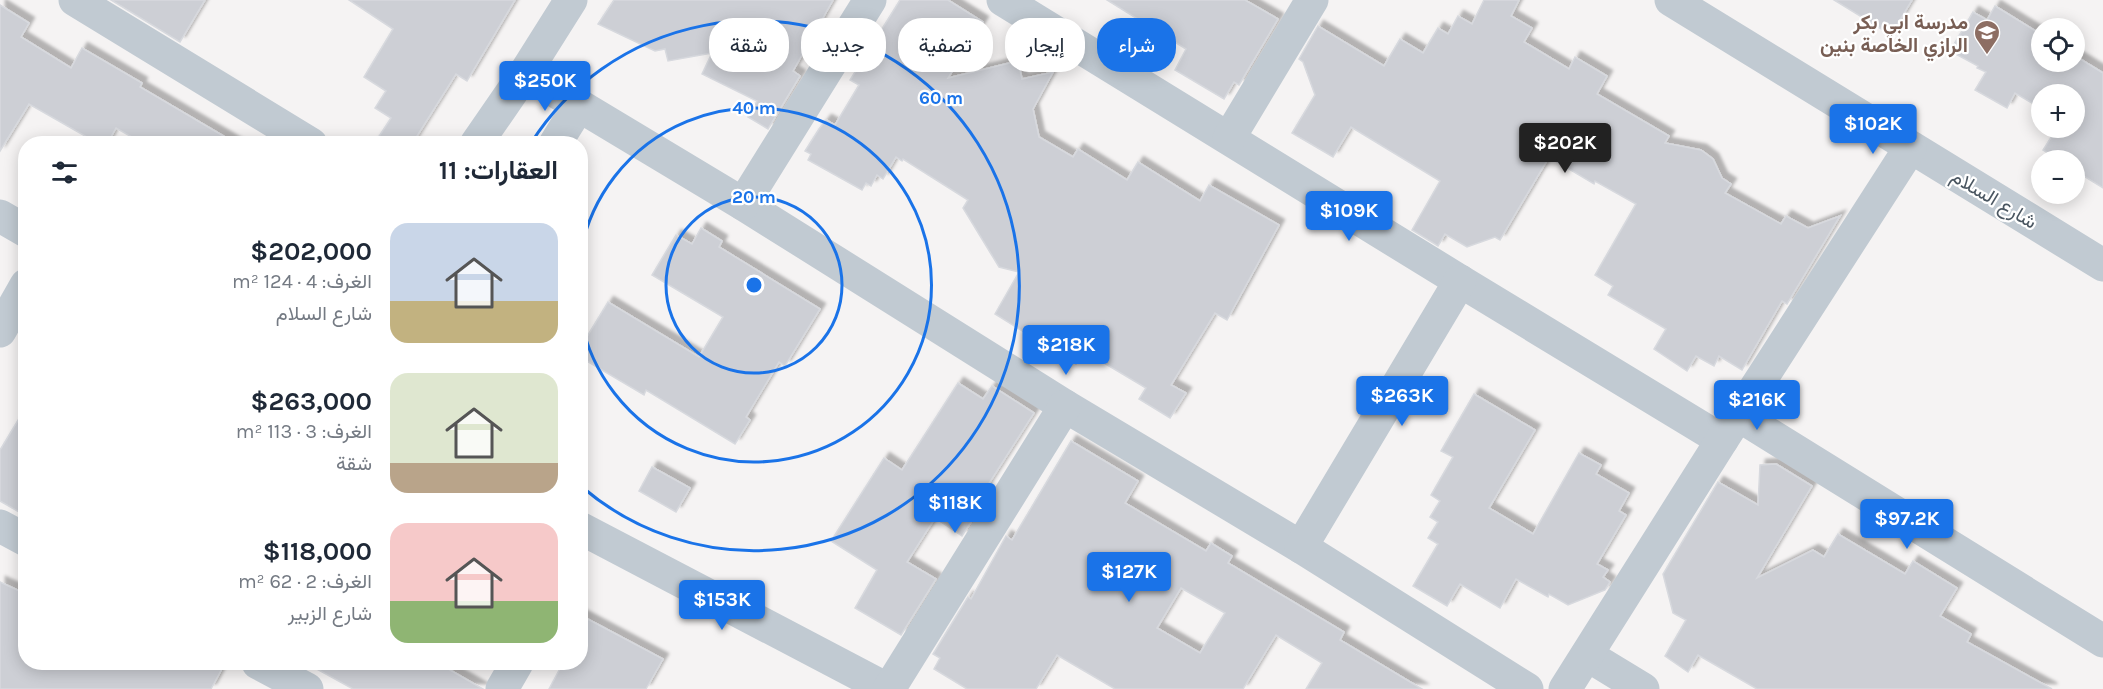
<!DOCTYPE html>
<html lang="ar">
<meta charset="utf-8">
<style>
body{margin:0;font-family:Karla,Vazirmatn,sans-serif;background:#f2f2f3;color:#1f2937;direction:rtl;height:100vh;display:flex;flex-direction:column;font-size:22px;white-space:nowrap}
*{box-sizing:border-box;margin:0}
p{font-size:20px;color:#747a83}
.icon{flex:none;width:33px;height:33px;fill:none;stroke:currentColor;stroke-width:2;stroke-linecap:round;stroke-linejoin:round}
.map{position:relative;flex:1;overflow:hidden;direction:ltr}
.side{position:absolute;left:18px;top:136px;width:570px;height:534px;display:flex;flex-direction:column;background:#fff;border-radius:24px;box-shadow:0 3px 15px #0003;direction:rtl}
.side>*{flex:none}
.top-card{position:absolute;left:606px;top:18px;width:570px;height:54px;direction:rtl;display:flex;gap:12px}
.fabs{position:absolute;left:2031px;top:18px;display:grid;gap:12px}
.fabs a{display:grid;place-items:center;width:54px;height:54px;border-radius:50%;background:#fff;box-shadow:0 3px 15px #0003;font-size:30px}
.price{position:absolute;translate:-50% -51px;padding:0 14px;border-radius:6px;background:#1a73e8;color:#fff;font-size:20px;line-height:39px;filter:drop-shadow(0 2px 3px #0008)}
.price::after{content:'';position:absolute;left:50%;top:36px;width:18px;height:14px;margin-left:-9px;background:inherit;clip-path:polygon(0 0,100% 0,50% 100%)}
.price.current{background:#222;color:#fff}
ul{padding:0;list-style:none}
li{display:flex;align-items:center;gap:18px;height:150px;padding:0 30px}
li span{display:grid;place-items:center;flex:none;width:168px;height:120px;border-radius:18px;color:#555}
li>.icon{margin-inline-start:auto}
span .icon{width:72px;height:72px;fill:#fffc;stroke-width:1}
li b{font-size:26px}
h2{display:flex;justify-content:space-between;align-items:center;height:72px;padding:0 30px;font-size:26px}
.pill{padding:0 21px;border-radius:24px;background:#fff;box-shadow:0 3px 15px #0003;font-size:21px;line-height:54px}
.pill.current{background:#1a73e8;color:#fff}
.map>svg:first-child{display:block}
</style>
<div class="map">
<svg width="2103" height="689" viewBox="0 0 2103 689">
<defs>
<filter id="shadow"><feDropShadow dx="5.5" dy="-5.5" stdDeviation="1.5" flood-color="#0004"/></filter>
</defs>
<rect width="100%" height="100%" fill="#f5f3f3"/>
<g fill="#cdcfd5" stroke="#d7d9de" stroke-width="1.5" fill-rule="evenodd" filter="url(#shadow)">
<path d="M 111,0 L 205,0 L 180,42 Z"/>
<path d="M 349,0 L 515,0 L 467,81 L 456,74 L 412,144 L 374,144 L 391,118 L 375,108 L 386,91 L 364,77 L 393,29 Z"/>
<path d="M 614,0 L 833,0 L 793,71 L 800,76 L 768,129 L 748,117 L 757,101 L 702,74 L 712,53 L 668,61 L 665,49 L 655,51 L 598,24 Z"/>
<path d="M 900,0 L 948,0 L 983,22 L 948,78 L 1018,61 L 1022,79 L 1053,72 L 1033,109 L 1039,137 L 1073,157 L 1078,149 L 1127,180 L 1138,162 L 1200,201 L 1209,185 L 1279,225 L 1227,320 L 1215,313 L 1171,385 L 1186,393 L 1170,418 L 1139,399 L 1146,388 L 1084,351 L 1076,364 L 995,314 L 1019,272 L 999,267 L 963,208 L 968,200 L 903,159 L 902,161 L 896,157 L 883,179 L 877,175 L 871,186 L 866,183 L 862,190 L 808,160 L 811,154 L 805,151 L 819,129 L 826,120 L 835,125 L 859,85 L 850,80 Z"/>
<path d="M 1107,0 L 1245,0 L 1278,19 L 1239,85 L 1234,82 L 1224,99 L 1175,70 L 1186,49 Z"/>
<path d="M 1484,0 L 1519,0 L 1511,16 L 1532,28 L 1524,42 L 1569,69 L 1575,57 L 1607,76 L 1597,94 L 1669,136 L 1665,143 L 1701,150 L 1713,159 L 1722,178 L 1731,184 L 1725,193 L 1781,224 L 1786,216 L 1808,228 L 1840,216 L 1787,304 L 1782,301 L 1742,370 L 1719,356 L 1714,366 L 1696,356 L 1687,371 L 1654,349 L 1666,329 L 1608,295 L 1613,286 L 1595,275 L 1636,204 L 1595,181 L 1594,184 L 1549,157 L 1500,240 L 1495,237 L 1467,247 L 1445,234 L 1438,246 L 1412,230 L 1440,181 L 1351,127 L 1333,157 L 1292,133 L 1315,95 L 1303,62 L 1299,59 L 1318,26 L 1384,66 L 1400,39 L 1423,53 L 1438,28 L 1448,34 L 1458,16 L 1472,24 Z"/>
<path d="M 1834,0 L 1912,0 L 1891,35 Z"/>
<path d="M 0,5 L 29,23 L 21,37 L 71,68 L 82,48 L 142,83 L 140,87 L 237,144 L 144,144 L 116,128 L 107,144 L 99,144 L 29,104 L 0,151 Z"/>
<path d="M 1995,6 L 2042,35 L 2042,62 L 2074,62 L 2074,55 L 2103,73 L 2103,188 L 2074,170 L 2074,160 L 2059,160 L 2043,150 L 2057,128 L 2074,128 L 2074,94 L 2042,94 L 2042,109 L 2015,93 L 2007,108 L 1975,90 L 1986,72 L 1977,68 L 1978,66 L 1950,51 L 1973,12 L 1987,20 Z"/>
<path d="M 701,228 L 722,241 L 719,247 L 820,309 L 785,366 L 779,362 L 746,417 L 750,420 L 735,444 L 646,390 L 644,395 L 580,357 L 580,348 L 608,302 L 699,357 L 723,317 L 652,275 L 676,235 L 692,244 Z"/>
<path d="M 958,383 L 983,399 L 992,386 L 1034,413 L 970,513 L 975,516 L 962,536 L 935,518 L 907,562 L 936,579 L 901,635 L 855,608 L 877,570 L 831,541 L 884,458 L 902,470 Z"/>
<path d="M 1474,394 L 1535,430 L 1489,508 L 1533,534 L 1579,453 L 1601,465 L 1596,474 L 1629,493 L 1619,511 L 1626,515 L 1597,564 L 1608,570 L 1603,577 L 1610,582 L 1605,590 L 1568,605 L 1549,594 L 1548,597 L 1516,579 L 1500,608 L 1460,584 L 1447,606 L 1413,586 L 1438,544 L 1428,538 L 1438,522 L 1430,517 L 1440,501 L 1431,495 L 1453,457 L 1441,451 Z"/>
<path d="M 26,407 L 26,516 L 0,501 L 0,450 Z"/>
<path d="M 1071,441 L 1138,481 L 1125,503 L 1206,551 L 1211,543 L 1232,556 L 1228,563 L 1344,632 L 1340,640 L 1422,689 L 1306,689 L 1322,663 L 1276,635 L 1243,689 L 1115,689 L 1057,655 L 1036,689 L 967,689 L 934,669 L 940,658 L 933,654 L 968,597 L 971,599 L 1006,536 L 1012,540 ZM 1181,588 L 1225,613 L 1200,653 L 1157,628 Z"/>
<path d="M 1776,464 L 1812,486 L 1757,578 L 1813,550 L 1824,557 L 1838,534 L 1905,574 L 1913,561 L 1957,588 L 1940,616 L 1971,634 L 1967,642 L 2052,689 L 1757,689 L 1698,655 L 1688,672 L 1665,656 L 1686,620 L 1673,613 L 1663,574 L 1718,482 L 1758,505 L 1760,465 Z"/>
<path d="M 652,467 L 690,488 L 676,512 L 639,491 Z"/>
<path d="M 0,582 L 26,594 L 26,663 L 225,663 L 211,689 L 0,689 Z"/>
<path d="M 580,615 L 663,659 L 646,689 L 549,689 L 563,663 L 580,663 Z"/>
<path d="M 306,663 L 438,663 L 483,689 L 353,689 Z"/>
</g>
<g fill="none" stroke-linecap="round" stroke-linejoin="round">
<g stroke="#c1cad2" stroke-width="33">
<path d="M 75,0 L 311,144"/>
<path d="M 1003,0 L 1460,281 L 1722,440"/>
<path d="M 1671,0 L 2103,265"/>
<path d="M 525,73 L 743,204 L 1065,406 L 1301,547 L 1527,689"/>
<path d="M 1229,138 L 1312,0"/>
<path d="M 476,144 L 525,73 L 571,0"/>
<path d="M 555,144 L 578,107"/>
<path d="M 743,204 L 870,0"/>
<path d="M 0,216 L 26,231"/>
<path d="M 0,331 L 26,285"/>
<path d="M 1738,415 L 2103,641"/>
<path d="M 0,526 L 26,540"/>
<path d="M 580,528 L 887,689"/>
<path d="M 1301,547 L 1460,281"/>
<path d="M 1587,655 L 1643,689"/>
<path d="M 258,663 L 307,689"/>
<path d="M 502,689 L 517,663"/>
<path d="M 889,689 L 1065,406"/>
<path d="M 1565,689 L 1722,440 L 1910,148"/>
</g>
</g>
<g fill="none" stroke="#1a73e8" stroke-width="3">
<circle cx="754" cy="285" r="88"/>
<path d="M581 250A177 177 0 1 1 581 320"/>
<path d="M531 143A265 265 0 1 1 582 487"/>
</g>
<defs>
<symbol id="school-pin" viewBox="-11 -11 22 30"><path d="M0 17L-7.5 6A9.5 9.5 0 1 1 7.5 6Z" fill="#8d6e63" stroke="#fff"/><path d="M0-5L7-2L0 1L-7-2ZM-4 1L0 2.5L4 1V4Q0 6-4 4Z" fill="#fff"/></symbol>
</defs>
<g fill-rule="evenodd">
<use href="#school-pin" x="1972" y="18" width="30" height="40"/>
</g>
<g text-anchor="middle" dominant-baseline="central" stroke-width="4.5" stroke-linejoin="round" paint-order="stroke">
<g font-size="20" font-weight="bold" fill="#785e54" stroke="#fff" text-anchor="end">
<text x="1968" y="22">مدرسة ابي بكر<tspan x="1968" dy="23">الرازي الخاصة بنين</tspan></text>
</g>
<g font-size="20" fill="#4a5661" stroke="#fff">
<text transform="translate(1994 199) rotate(31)">شارع السلام</text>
</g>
</g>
<circle cx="754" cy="285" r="9" fill="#1a73e8" stroke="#fff" stroke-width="3"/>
<g font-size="18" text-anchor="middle" font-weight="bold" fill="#1a73e8" stroke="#fff" stroke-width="4.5" stroke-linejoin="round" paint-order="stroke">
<text x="941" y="104">60 m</text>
<text x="754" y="114">40 m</text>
<text x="754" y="203">20 m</text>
</g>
</svg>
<div class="fabs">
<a><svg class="icon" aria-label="locate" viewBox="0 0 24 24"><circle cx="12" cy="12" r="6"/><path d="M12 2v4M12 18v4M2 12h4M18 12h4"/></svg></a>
<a>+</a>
<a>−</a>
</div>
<b class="price" style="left:545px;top:112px">$250K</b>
<b class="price" style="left:1873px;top:155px">$102K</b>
<b class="price current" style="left:1565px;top:174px">$202K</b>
<b class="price" style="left:1349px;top:242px">$109K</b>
<b class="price" style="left:1066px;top:376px">$218K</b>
<b class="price" style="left:1402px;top:427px">$263K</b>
<b class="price" style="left:1757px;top:431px">$216K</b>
<b class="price" style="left:955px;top:534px">$118K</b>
<b class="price" style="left:1907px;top:550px">$97.2K</b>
<b class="price" style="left:1129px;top:603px">$127K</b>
<b class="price" style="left:722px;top:631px">$153K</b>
<div class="top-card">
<a class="pill current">شراء</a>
<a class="pill">إيجار</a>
<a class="pill">تصفية</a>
<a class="pill">جديد</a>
<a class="pill">شقة</a>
</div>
<section class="side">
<h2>العقارات: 11<svg class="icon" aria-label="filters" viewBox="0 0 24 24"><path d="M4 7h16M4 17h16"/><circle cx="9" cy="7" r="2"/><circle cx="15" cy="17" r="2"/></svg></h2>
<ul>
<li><span style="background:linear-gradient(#c9d6e8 65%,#c2b280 0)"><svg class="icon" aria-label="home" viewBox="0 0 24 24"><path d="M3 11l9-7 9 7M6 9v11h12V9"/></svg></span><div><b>$202,000</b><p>الغرف: 4 · 124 m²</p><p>شارع السلام</p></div></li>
<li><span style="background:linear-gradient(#dfe7d0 75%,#b9a48a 0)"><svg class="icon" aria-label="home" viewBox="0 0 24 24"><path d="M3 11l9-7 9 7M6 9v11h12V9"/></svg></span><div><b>$263,000</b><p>الغرف: 3 · 113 m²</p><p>شقة</p></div></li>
<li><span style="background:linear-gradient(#f6c9c9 65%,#8fb573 0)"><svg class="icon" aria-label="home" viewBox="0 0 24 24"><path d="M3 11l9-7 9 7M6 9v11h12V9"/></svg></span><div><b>$118,000</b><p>الغرف: 2 · 62 m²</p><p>شارع الزبير</p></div></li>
</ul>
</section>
</div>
